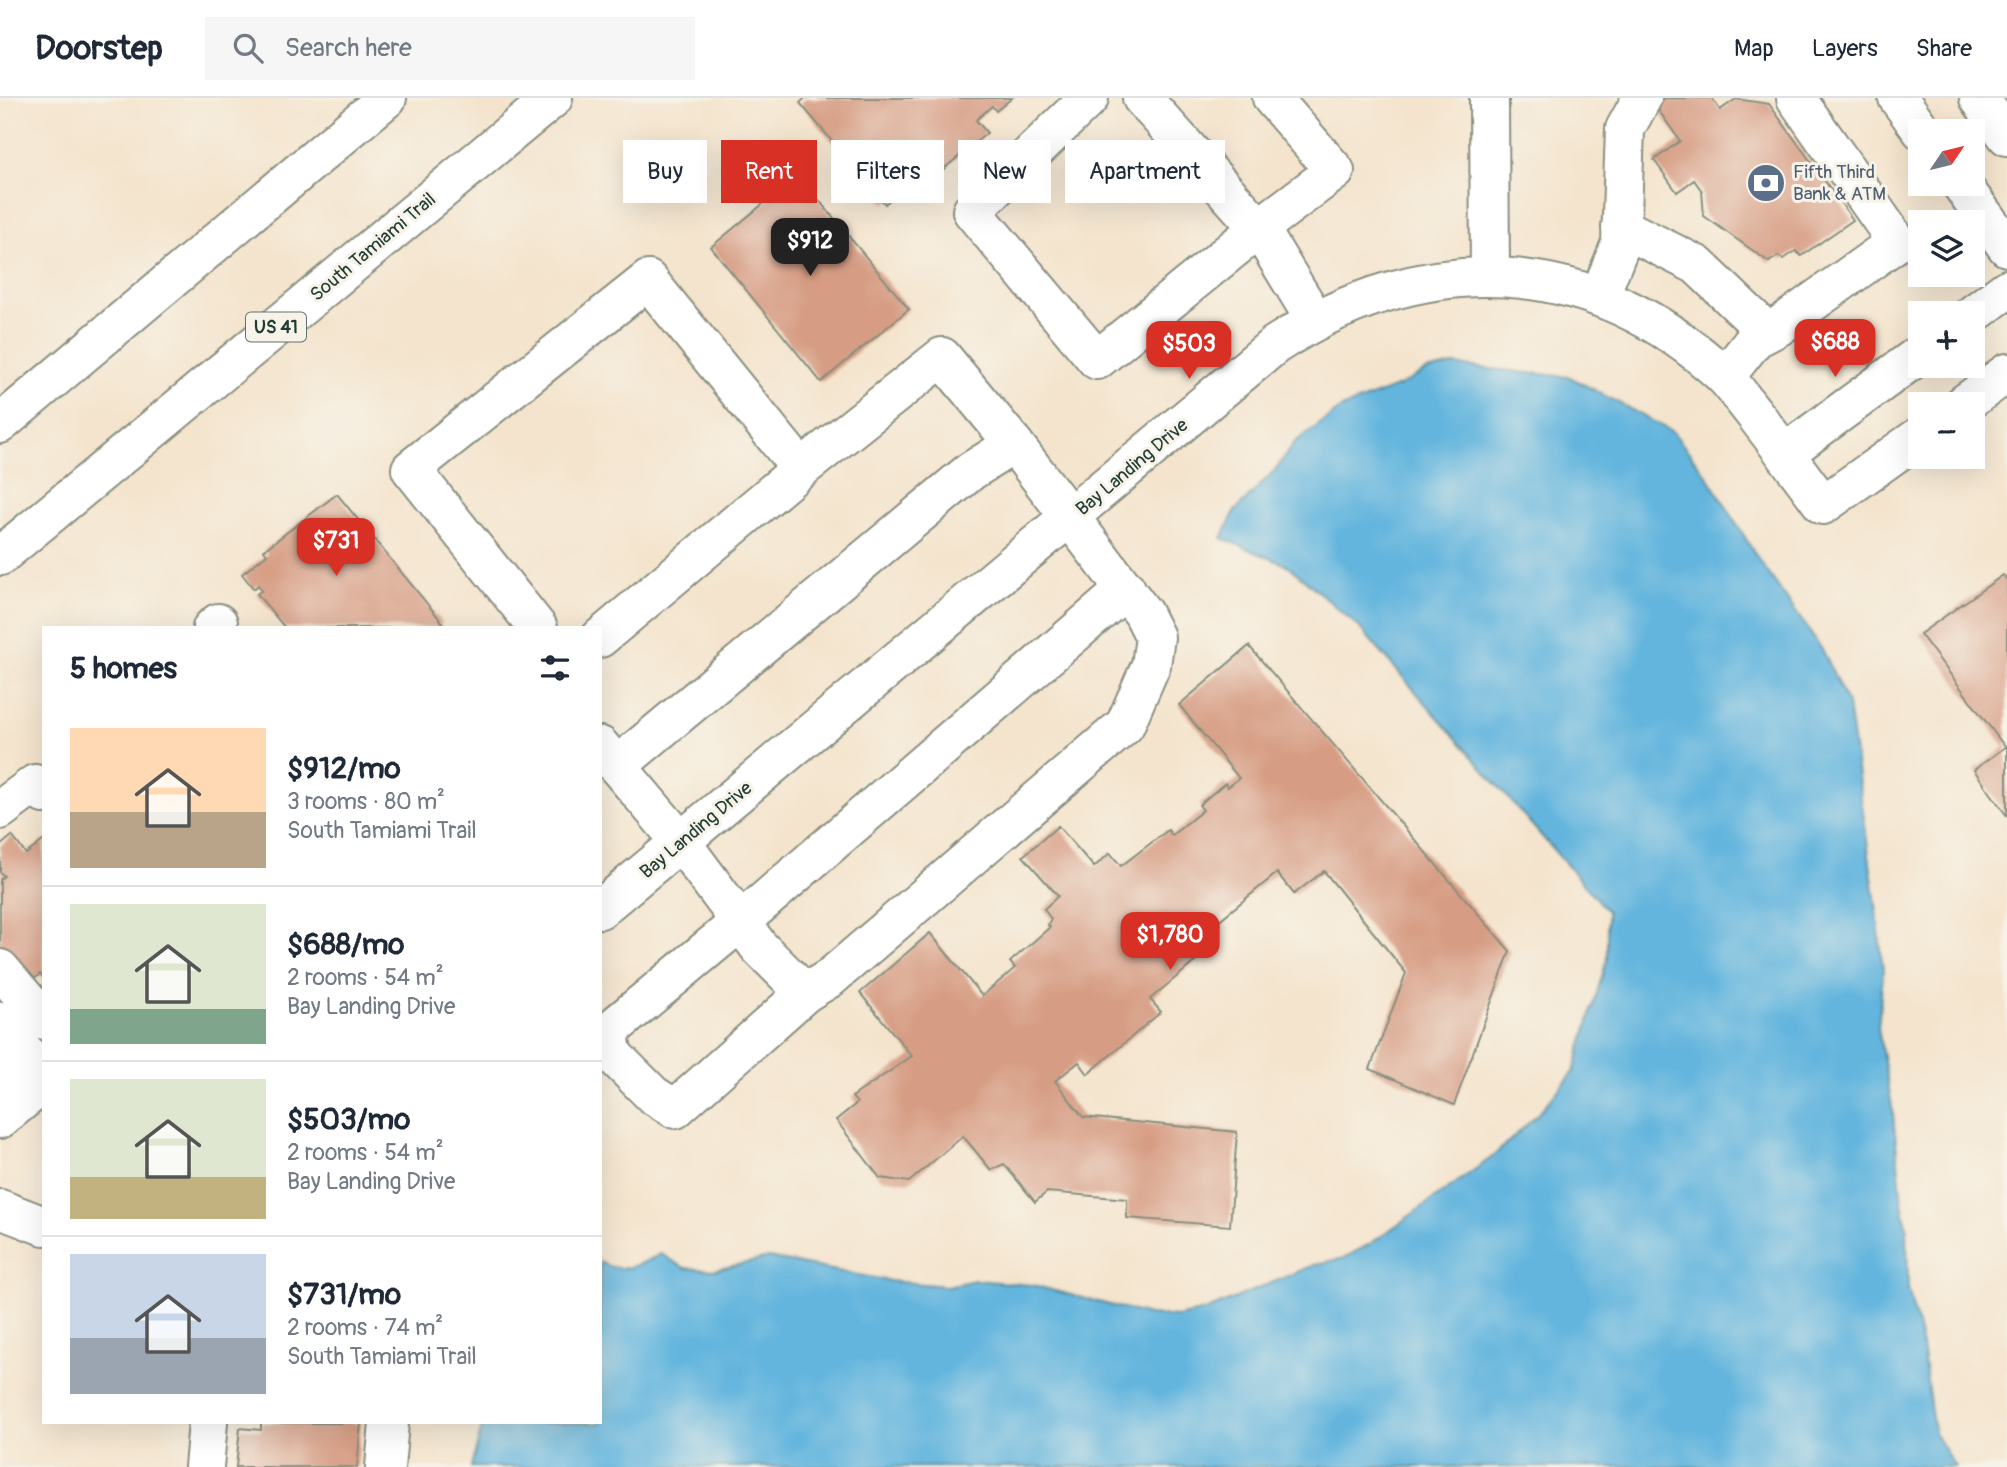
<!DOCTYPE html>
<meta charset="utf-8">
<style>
body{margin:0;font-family:Pangolin,sans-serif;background:#f6f6f7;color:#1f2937;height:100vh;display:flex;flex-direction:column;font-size:26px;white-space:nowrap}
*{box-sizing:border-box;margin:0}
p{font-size:23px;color:#747a83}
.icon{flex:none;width:38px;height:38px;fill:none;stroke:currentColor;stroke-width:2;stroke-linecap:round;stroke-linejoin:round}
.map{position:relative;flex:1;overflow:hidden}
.panel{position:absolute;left:42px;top:528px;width:560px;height:798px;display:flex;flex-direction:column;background:#fff;border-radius:0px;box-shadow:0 7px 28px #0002}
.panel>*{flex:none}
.guide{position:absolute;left:623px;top:42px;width:665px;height:63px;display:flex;gap:14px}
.needle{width:46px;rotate:55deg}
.controls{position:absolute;left:1908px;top:21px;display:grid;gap:14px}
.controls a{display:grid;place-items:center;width:77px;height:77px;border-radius:0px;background:#fff;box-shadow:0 7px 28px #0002;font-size:35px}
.price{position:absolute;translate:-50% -60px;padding:0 16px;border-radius:14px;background:#d93025;color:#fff;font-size:23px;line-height:46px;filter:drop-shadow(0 2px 4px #0008)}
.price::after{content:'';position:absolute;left:50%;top:42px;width:21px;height:16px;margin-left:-10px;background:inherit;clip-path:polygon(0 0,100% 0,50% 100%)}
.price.active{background:#222;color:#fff}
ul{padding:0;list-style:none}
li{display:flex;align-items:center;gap:21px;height:175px;padding:0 28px}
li+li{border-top:2px solid #e0e1e3}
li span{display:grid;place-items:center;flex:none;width:196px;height:140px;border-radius:0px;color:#555}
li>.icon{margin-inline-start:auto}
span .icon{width:84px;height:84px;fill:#fffc;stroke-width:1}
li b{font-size:30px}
h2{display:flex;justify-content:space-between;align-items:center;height:84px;padding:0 28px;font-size:30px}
.chip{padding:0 24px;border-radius:0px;background:#fff;box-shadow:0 7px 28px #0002;font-size:24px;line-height:63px}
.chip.active{background:#d93025;color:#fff}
header{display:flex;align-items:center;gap:42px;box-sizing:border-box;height:98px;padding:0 35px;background:#fff;border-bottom:2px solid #e0e1e3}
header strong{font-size:33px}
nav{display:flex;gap:38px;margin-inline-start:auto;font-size:24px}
.search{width:490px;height:63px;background:#f6f6f7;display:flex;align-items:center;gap:18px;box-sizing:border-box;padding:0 24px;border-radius:0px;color:#747a83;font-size:26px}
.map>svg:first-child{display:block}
</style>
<header>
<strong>Doorstep</strong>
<div class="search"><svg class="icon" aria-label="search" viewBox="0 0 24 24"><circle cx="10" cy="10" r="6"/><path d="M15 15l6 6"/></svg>Search here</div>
<nav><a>Map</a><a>Layers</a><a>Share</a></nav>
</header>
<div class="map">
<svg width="2007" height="1369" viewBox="0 0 2007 1369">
<rect width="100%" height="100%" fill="#f7f3e8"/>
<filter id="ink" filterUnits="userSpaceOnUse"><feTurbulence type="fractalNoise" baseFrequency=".0143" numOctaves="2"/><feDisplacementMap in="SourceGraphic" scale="14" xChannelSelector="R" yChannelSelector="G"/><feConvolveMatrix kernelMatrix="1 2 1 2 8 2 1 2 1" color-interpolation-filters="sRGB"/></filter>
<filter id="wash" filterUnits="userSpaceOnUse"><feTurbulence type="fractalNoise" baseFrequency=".00686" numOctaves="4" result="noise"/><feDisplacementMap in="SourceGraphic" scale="28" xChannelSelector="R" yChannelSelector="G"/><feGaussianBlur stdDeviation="1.57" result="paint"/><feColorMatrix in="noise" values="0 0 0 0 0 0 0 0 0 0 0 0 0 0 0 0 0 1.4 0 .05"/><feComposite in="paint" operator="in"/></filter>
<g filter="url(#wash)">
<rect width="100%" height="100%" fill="#f4e4cd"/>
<path fill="#63b5de" stroke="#417989" stroke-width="2" d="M 1453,267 L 1570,279 L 1673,334 L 1709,380 L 1755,456 L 1823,553 L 1848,607 L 1877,814 L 1883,873 L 1878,930 L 1893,1015 L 1902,1104 L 1907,1132 L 1908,1190 L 1922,1248 L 1934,1335 L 1955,1369 L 471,1369 L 483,1325 L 600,1325 L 600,1164 C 621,1177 642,1166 661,1156 L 685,1170 L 714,1172 L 769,1160 L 890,1183 L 947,1188 L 975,1182 L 1032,1187 L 1149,1217 L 1177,1219 L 1205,1213 L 1316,1166 L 1344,1160 L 1370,1146 L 1491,1060 L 1534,1020 L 1574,974 L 1607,861 L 1607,813 L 1360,530 L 1289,468 L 1222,440 L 1235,413 L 1277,370 L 1295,344 L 1342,310 L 1399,288 L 1426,273 Z"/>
<g id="blocks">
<g fill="#d79d84">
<path d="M 805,0 L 1012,0 L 996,13 L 992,8 L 976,22 L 987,35 L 921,90 L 913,82 L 885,106 L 800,5 Z"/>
<path d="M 1650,0 L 1712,0 L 1720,12 L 1736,1 L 1769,6 L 1853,122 L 1801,158 L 1796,153 L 1783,161 L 1778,158 L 1769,164 L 1704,118 L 1702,93 L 1694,82 L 1677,94 L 1654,62 L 1680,43 Z"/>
<path d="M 798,77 L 909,211 L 821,284 L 711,149 Z"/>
<path d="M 337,396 L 443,525 L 436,530 L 285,530 L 257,496 L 262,492 L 258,487 L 254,491 L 242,476 L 267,456 L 264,452 Z"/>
<path d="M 2003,477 L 2007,482 L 2007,718 L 1974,672 L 2005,649 L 1920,536 Z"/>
<path d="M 1249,548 L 1510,853 L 1454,1007 L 1370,971 L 1406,875 L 1324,773 L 1294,796 L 1277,775 L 1188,848 L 1197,862 L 1150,901 L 1161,914 L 1088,976 L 1079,964 L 1055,983 L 1083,1019 L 1237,1034 L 1230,1128 L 1127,1120 L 1127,1101 L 1047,1094 L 1035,1104 L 1004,1066 L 991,1072 L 963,1038 L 909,1084 L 880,1080 L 836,1022 L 857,1005 L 852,999 L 912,958 L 860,895 L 930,835 L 982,898 L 1015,870 L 1010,864 L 1050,829 L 1048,827 L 1051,821 L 1044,811 L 1058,798 L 1023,758 L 1058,728 L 1094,769 L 1110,755 L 1121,768 L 1168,732 L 1172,737 L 1203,712 L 1199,707 L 1225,685 L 1228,689 L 1239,680 L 1179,607 Z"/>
<path d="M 12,738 L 26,756 L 44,742 L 44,880 L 40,876 L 21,892 L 0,865 L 0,781 L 4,778 L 0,774 L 0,748 Z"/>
<path d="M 261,1325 L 361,1325 L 357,1369 L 236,1369 L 240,1330 L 261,1332 Z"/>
</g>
</g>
</g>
<g filter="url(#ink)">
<use href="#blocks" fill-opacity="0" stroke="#8a9080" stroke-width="2"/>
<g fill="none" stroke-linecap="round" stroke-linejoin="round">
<defs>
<g id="minor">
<path d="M 1089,0 L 972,113 L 1097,262 L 1259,130 L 1335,73 L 1272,0"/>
<path d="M 1142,0 L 1259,130 L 1315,222"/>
<path d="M 1489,0 L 1490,179"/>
<path d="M 1898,0 L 1922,33"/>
<path d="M 1979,0 L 2007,38"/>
<path d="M 1961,86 L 2007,149"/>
<path d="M 1621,129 L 1697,167 L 1766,233"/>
<path d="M 1599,199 L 1621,145 L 1625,31 L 1642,0"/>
<path d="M 1972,217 L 2007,191"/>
<path d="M 1725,279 L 1755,241 L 1778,229 L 1897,144 L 1796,0"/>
<path d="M 1964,306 L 2007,275"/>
<path d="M 1785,355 L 1920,256"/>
<path d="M 212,530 L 218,525"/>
<path d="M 538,530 L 411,371 L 648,182 L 801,371 L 600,540"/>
<path d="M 600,648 L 681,744 L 759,849 L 805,895 L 830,880 L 1125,627 L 1151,567 L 1155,539 L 1143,515 L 1014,346"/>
<path d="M 617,668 L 971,373 L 1014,346 L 942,259 L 801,371"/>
<path d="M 0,712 L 35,686 L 44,696"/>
<path d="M 600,811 L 1275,247 C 1424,150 1589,154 1723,277 C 1734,288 1743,302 1753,314 C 1777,345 1800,376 1823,407 L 1920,338"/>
<path d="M 0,871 L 44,922"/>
<path d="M 805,895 L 675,1011 L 653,997 L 612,956 L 609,933 L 740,824 L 1126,491"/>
<path d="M 0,923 L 44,978"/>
<path d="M 0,969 L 25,1000"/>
<path d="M 0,1021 L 44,985"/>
<path d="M 0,1111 L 44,1128"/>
<path d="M 204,1369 L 208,1325"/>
<path d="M 385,1369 L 389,1325"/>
</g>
<g id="major">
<path d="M 0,326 L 387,0"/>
<path d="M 0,458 L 553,0"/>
</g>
</defs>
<use href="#minor" stroke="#8a9080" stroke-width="42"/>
<use href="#major" stroke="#8a9080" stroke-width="42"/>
<use href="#minor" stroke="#fff" stroke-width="38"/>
<use href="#major" stroke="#fff" stroke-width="38"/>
</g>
</g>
<defs>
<symbol id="bank-disc" viewBox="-11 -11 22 22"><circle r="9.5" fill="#5c6f8a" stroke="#f7f3e8"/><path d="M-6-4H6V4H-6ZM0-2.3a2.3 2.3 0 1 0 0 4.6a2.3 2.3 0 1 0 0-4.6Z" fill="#fff"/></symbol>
</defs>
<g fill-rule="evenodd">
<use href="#bank-disc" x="1744" y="63" width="44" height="44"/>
</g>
<g text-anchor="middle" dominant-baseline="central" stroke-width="6" stroke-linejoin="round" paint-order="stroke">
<rect fill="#f7f3e8" stroke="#60746a" stroke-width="2" x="246" y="214.5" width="60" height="29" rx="5"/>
<g font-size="18" font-weight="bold" fill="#1f3d34">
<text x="276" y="229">US 41</text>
</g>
<g font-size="19" fill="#4e5e75" stroke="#f7f3e8" text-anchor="start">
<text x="1793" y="74">Fifth Third<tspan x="1793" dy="22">Bank &amp; ATM</tspan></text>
</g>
<g font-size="19" fill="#1f3d34" stroke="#f7f3e8">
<text transform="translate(373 149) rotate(-40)">South Tamiami Trail</text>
<text transform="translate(1132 369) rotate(-40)">Bay Landing Drive</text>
<text transform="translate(696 732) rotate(-40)">Bay Landing Drive</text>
</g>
</g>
</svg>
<div class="controls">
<a><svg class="needle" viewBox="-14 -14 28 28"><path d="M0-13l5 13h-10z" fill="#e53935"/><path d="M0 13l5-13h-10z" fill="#747a83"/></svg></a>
<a><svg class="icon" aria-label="layers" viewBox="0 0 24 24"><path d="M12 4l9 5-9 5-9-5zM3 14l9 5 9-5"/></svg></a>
<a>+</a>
<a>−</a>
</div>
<b class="price active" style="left:810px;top:180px">$912</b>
<b class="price" style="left:1835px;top:281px">$688</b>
<b class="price" style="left:1189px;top:283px">$503</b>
<b class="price" style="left:336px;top:480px">$731</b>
<b class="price" style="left:1170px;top:874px">$1,780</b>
<div class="guide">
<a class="chip">Buy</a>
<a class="chip active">Rent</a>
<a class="chip">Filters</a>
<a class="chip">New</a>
<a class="chip">Apartment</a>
</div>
<section class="panel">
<h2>5 homes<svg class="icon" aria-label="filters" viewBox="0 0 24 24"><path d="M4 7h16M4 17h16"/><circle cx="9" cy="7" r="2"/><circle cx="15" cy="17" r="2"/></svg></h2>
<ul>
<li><span style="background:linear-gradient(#ffd9b3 60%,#b9a48a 0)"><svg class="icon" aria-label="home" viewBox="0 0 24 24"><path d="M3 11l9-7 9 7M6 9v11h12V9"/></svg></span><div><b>$912/mo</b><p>3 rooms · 80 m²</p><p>South Tamiami Trail</p></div></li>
<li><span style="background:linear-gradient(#dfe7d0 75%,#7fa58c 0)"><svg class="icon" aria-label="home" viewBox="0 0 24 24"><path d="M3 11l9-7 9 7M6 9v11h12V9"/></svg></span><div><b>$688/mo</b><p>2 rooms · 54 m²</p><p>Bay Landing Drive</p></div></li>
<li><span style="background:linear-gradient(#dfe7d0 70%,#c2b280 0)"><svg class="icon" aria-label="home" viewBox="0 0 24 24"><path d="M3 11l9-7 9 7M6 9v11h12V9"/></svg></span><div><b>$503/mo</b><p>2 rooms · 54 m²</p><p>Bay Landing Drive</p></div></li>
<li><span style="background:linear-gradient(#c9d6e8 60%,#9aa5b1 0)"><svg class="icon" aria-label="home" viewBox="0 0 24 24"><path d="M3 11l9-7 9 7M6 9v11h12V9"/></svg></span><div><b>$731/mo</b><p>2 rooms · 74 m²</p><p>South Tamiami Trail</p></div></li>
</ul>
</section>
</div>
